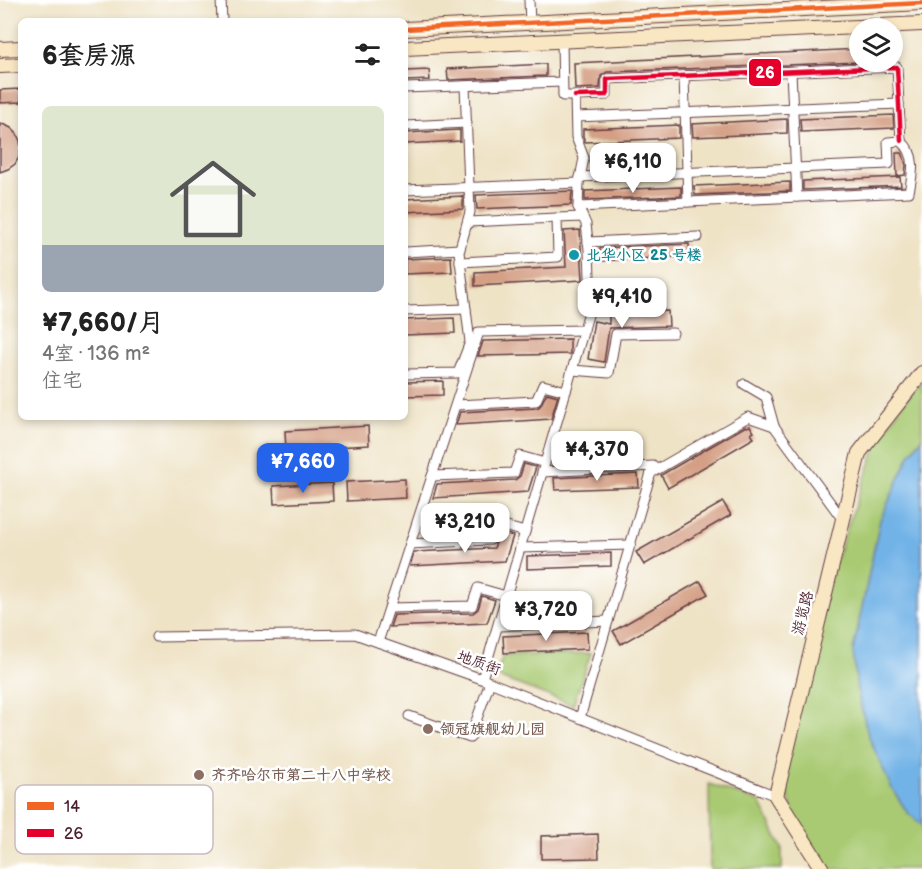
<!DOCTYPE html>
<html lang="zh">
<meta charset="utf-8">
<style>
body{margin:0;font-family:"Balsamiq Sans","LXGW WenKai TC",sans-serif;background:#f6f6f6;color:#222;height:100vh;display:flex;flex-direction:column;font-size:22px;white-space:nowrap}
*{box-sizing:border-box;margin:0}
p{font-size:20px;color:#767676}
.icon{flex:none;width:33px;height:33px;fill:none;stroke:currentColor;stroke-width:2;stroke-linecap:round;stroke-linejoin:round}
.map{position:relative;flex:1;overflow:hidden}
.panel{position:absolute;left:18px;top:18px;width:390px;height:402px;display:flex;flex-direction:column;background:#fff;border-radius:9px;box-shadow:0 3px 9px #0003}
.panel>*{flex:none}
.controls{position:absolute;left:849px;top:18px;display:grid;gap:12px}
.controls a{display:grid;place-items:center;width:54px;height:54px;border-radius:50%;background:#fff;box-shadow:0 3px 9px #0003;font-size:30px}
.price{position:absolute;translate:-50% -51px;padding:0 14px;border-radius:12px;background:#fff;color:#222;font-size:20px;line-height:39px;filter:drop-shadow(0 2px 3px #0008)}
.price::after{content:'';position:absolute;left:50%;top:36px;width:18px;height:14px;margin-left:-9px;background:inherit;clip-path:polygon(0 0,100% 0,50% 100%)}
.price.current{background:#2563eb;color:#fff}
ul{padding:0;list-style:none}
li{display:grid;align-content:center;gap:12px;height:318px;padding:0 24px}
li span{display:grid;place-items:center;height:186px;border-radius:9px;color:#555}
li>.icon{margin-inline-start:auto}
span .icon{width:108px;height:108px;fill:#fffc;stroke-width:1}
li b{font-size:26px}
h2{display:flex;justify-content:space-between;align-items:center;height:72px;padding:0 24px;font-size:26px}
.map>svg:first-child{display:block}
</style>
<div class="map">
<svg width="922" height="869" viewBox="0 0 922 869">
<rect width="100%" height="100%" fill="#fff"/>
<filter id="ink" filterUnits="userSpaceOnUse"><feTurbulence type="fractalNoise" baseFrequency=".0167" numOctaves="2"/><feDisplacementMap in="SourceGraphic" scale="12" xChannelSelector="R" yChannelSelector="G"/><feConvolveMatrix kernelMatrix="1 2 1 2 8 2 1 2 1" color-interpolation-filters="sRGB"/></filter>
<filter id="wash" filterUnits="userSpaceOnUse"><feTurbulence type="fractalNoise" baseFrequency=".008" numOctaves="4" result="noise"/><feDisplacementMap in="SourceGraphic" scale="24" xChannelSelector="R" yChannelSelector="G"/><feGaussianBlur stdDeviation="1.35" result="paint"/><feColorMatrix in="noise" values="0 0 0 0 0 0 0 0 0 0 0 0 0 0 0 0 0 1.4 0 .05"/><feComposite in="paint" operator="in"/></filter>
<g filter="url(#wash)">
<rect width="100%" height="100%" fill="#efe3c6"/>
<g fill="#a9ca72" stroke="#7a744e" stroke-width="1.5">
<path d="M 922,380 L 922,869 L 828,869 L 796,822 L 782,775 L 826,589 L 854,508 L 877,444 L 900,408 Z"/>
<path d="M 591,653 L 573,705 L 495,676 L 503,656 Z"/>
<path d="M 709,784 L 760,802 L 782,848 L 782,869 L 710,869 Z"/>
</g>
<path fill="#72b3e7" stroke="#5e6989" stroke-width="1.5" d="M 922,438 L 922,825 L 907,812 L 891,787 L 868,735 L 857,689 L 853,651 L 880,520 L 911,453 Z"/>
<g id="blocks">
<g fill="#d49f84">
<path d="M 860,49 L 860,62 L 607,72 L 601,76 L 600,88 L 575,89 L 574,63 Z"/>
<path d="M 546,64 L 546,76 L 448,80 L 447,69 Z"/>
<path d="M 429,70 L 430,80 L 405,81 L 405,71 Z"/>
<path d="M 21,89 L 21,102 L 0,103 L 0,90 Z"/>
<path d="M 893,115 L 894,128 L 801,132 L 800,119 Z"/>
<path d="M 787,119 L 787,133 L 693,137 L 692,124 Z"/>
<path d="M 0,123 L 11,128 L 17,134 L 20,141 L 21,148 L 19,157 L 15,164 L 8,169 L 0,172 Z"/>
<path d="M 679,125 L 679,138 L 585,142 L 583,136 L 583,129 Z"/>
<path d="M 460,130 L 460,141 L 405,144 L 405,133 Z"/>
<path d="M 896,153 L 902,153 L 903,155 L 906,165 L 905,175 L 897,176 Z"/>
<path d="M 900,177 L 901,186 L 803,190 L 803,181 Z"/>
<path d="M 790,182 L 790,191 L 695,195 L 694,186 Z"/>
<path d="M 681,187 L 681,196 L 585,200 L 585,191 Z"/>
<path d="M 572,191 L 571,205 L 477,209 L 476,195 Z"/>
<path d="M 463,196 L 463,209 L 405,212 L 405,199 Z"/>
<path d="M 580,230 L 583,280 L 475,286 L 475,272 L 566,267 L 564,231 Z"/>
<path d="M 689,244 L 690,256 L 600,261 L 600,248 Z"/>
<path d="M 451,257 L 452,272 L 405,274 L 405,259 Z"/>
<path d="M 668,311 L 669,326 L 609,328 L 604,362 L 588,359 L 594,321 L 609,324 L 609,313 Z"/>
<path d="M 454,318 L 455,333 L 405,335 L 405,320 Z"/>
<path d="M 570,339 L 570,354 L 478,356 L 483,341 Z"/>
<path d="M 443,381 L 443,395 L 405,396 L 405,382 Z"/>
<path d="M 547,393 L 558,396 L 551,419 L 456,425 L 460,412 L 537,408 L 540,406 Z"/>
<path d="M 368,426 L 369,445 L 286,450 L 285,431 Z"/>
<path d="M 746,426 L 747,427 L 750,426 L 754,432 L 751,434 L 754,438 L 668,488 L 661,475 Z"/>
<path d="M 524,464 L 536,467 L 528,492 L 433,498 L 437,484 L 515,480 L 520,476 Z"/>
<path d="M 638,474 L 639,487 L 555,490 L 554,478 Z"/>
<path d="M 405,479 L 406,498 L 347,501 L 346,482 Z"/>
<path d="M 332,483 L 333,501 L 274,504 L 273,486 Z"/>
<path d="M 723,502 L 731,515 L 644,565 L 636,552 Z"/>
<path d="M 500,532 L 513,536 L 505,561 L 410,566 L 414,552 L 494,548 Z"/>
<path d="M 611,553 L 611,566 L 527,569 L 527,556 Z"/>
<path d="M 700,581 L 708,594 L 621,644 L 613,631 Z"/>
<path d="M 482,596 L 495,600 L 487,623 L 390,627 L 394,615 L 473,613 L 478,609 Z"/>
<path d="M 587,632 L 588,649 L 504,653 L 503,636 Z"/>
<path d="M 598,834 L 599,858 L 541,859 L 541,836 Z"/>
</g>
</g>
</g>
<g filter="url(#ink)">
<use href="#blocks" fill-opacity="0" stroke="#633c42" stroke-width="1.5"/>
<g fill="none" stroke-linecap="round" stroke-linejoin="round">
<defs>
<g id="minor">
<path d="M 221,0 L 222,21"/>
<path d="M 529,0 L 530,24"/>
<path d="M 791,72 L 797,197"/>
<path d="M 684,76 L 688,202"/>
<path d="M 405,88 L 562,82"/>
<path d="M 575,96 L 607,95 L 607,79 L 897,67 L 901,141"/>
<path d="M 576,117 L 899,104"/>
<path d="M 405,126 L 467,123"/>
<path d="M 405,190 L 579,183"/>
<path d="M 578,207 L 909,192 C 913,173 917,154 901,141 L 888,142 L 889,164 L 580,177"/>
<path d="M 468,222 L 557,218"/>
<path d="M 588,242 L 698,237"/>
<path d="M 405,252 L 460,249"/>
<path d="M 460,262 L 558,257 L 557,218 L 583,217"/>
<path d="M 405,311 L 466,309"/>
<path d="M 572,370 L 609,373 L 616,334 L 673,333"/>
<path d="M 405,374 L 458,373 L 470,342 L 459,252 L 470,212 L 465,86"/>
<path d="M 744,384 L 766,397 L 774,426 L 843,520"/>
<path d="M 456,405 L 536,401 L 543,385 L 566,391"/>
<path d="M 542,472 L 653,466 L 580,718"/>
<path d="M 651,473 L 748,417 L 774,426"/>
<path d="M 432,476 L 514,473 L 520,456 L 545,463"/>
<path d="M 410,544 L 490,540 L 496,524 L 525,532"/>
<path d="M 520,548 L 630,545"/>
<path d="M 390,608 L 472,606 L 478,588 L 506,596"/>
<path d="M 498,626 L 608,621"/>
<path d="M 156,637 L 355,634 L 482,679 L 776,796"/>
<path d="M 378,642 L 479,332 L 584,330"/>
<path d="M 482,679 L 591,305 L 589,250 L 586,224 L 578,207 L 579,183 L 584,158 L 576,137 L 575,96 L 563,96 L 562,41"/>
<path d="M 409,716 L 470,738 L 490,682"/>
</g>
<g id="secondary">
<path d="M 405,29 L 922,3"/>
<path d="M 405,48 L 922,24"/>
<path d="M 0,49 L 21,48"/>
<path d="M 0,66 L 21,65"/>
<path d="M 822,869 L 776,796 L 859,453 L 922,373"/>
</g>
</defs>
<use href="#minor" stroke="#633c42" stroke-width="11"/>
<use href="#secondary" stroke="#633c42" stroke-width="16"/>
<use href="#minor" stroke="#fff" stroke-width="9"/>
<use href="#secondary" stroke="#f9e7c3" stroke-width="14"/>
<defs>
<path id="bus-1" d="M 405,29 L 922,3"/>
<path id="bus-2" d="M 575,96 L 607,95 L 607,79 L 897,67 L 901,141"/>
</defs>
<use href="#bus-1" stroke="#fff" stroke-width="9"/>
<use href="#bus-2" stroke="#fff" stroke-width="9"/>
<use href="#bus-1" stroke="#f26522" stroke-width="4.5"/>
<use href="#bus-2" stroke="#e4002b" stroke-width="4.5"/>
</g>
</g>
<circle fill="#0f9aa8" stroke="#fff" stroke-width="2" cx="574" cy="255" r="6"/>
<g fill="#8d6e63" stroke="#fff" stroke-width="2">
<circle cx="428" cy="729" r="6"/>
<circle cx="199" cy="775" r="6"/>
</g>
<g text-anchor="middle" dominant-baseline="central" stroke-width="5" stroke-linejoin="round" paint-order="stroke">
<g font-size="15" font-weight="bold" fill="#0d838f" stroke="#fff" text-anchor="start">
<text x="586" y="255">北华小区 25 号楼</text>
</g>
<g font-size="15" fill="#4a1f2b" stroke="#fff">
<text transform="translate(803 613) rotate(-76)">游览路</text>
<text transform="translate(479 663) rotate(20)">地质街</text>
</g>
<g font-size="15" font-weight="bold" fill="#785e54" stroke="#fff" text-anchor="start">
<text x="440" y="729">领冠旗舰幼儿园</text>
<text x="211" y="775">齐齐哈尔市第二十八中学校</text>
</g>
</g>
<rect x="15" y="785" width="198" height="69" rx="9" fill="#fff" stroke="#c9bcbf" stroke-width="1.5"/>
<rect x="27" y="802" width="27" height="8" fill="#f26522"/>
<rect x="27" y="829" width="27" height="8" fill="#e4002b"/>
<g font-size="16" fill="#4a1f2b">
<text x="64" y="812">14</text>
<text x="64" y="839">26</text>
</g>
<rect stroke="#fff" stroke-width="2" x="748" y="58" width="34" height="29" rx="6" fill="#e4002b"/>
<g font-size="16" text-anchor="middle" font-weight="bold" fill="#fff">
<text x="765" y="78">26</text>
</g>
</svg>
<div class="controls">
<a><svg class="icon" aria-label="layers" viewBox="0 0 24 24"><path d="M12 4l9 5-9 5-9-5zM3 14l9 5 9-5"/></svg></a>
</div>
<b class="price" style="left:633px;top:194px">¥6,110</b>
<b class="price" style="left:622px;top:329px">¥9,410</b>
<b class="price" style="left:597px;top:482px">¥4,370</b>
<b class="price current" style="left:303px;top:494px">¥7,660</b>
<b class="price" style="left:465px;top:554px">¥3,210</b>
<b class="price" style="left:546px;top:642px">¥3,720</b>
<section class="panel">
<h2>6套房源<svg class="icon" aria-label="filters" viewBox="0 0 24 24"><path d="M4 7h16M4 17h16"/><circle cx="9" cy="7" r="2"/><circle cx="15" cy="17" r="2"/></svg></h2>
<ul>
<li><span style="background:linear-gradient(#dfe7d0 75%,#9aa5b1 0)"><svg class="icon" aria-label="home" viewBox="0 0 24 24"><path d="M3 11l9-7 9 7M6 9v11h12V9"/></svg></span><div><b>¥7,660/月</b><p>4室 · 136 m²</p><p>住宅</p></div></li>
</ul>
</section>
</div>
